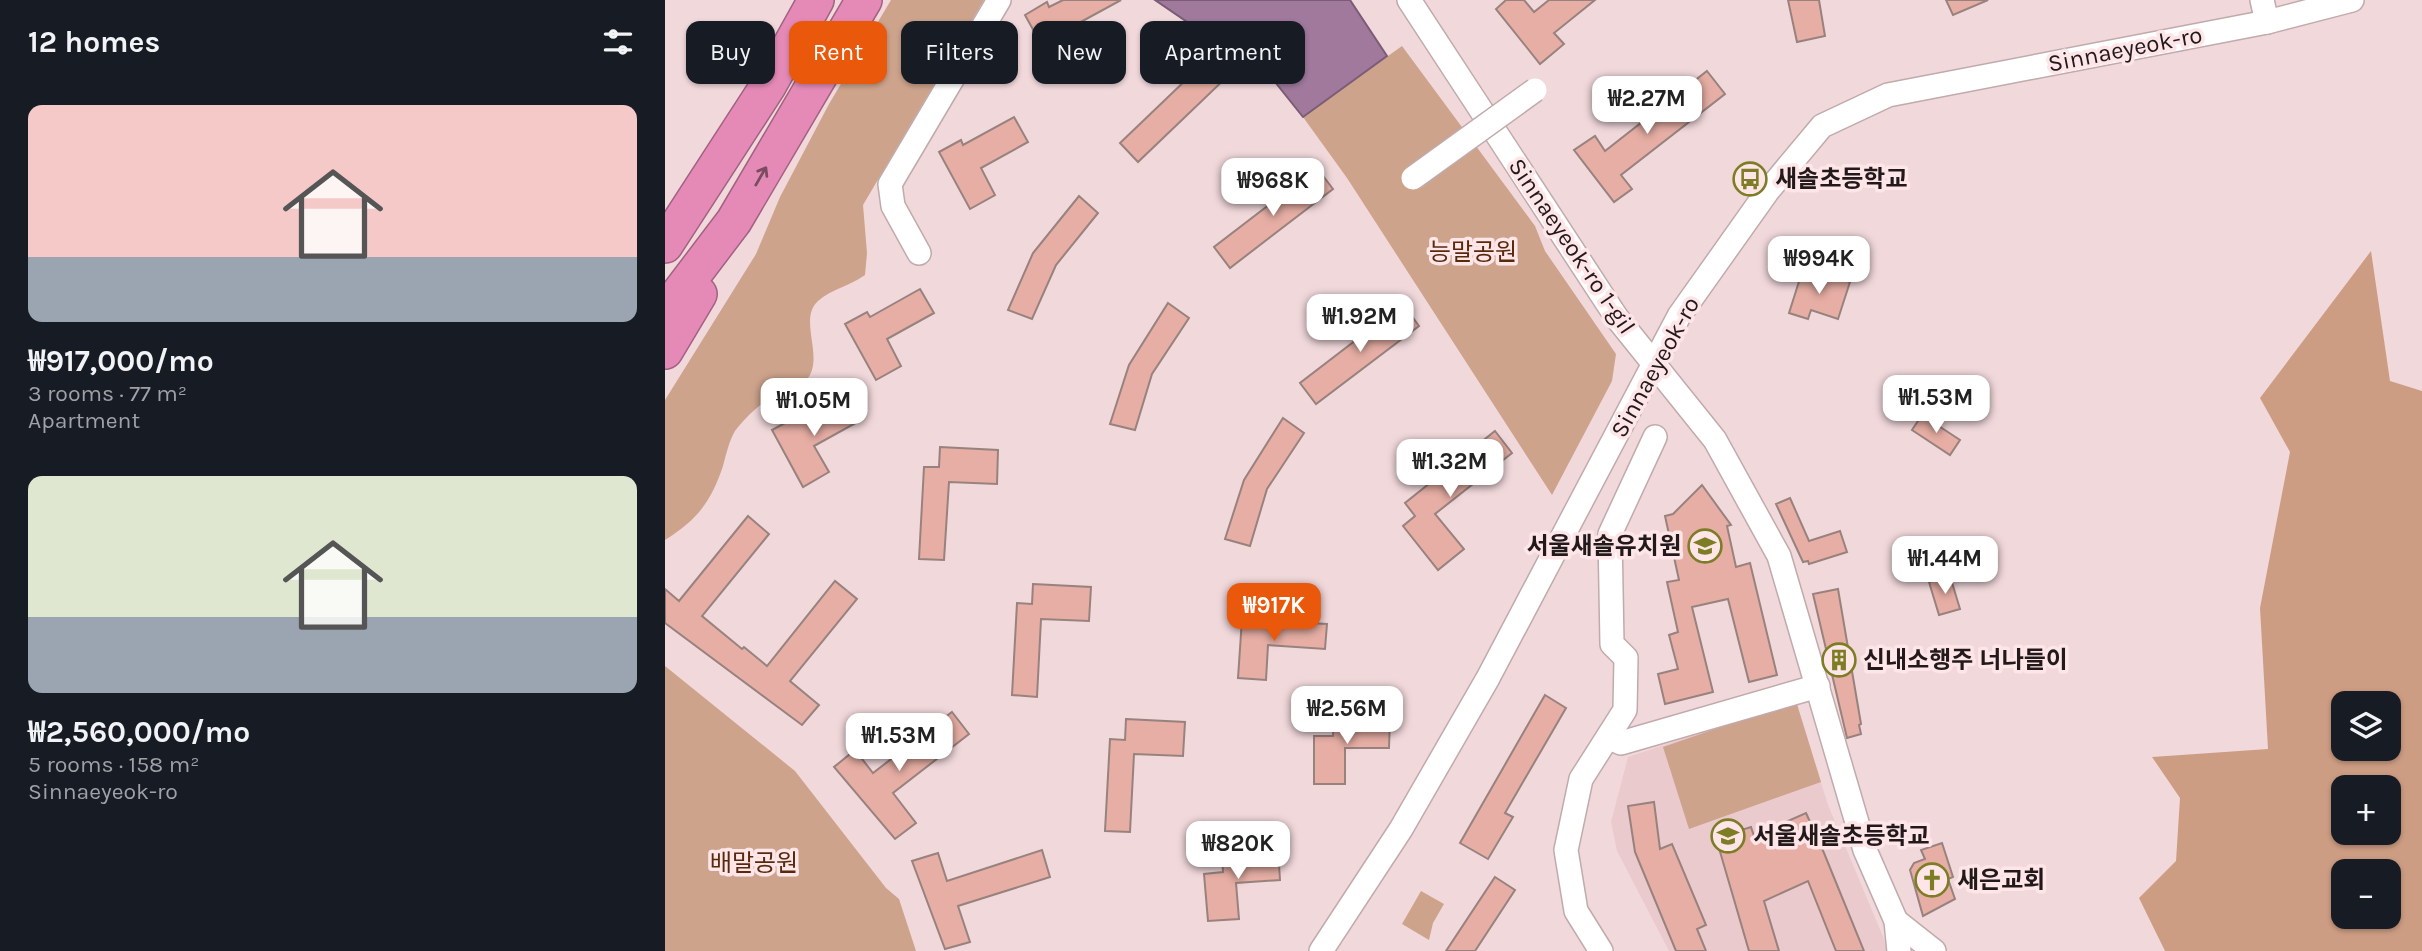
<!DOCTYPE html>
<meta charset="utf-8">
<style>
body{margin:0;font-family:Karla,"Noto Sans KR",sans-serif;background:#20242c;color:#f1f3f6;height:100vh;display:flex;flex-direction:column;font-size:26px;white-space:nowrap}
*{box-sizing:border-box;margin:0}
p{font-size:23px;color:#9ea1a6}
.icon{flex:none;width:38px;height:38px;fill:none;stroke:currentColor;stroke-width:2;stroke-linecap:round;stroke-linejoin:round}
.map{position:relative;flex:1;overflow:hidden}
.details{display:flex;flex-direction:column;background:#171b24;width:665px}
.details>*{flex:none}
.hud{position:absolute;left:21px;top:21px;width:665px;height:63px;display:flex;gap:14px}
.controls{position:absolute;left:1666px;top:691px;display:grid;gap:14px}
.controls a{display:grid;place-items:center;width:70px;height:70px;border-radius:14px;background:#171b24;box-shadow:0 2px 5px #0004;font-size:35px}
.price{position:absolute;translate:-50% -60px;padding:0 16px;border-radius:14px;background:#fff;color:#222;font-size:23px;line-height:46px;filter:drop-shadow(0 2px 4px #0008)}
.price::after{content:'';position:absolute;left:50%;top:42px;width:21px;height:16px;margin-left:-10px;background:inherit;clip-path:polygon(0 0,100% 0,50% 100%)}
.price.active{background:#ea580c;color:#fff}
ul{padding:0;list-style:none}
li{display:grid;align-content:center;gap:14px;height:371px;padding:0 28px}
li span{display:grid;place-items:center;height:217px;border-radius:14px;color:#555}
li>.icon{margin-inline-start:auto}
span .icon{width:126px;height:126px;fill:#fffc;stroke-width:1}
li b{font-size:30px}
h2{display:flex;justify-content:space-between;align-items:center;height:84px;padding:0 28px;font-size:30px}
.tag{padding:0 24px;border-radius:14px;background:#171b24;box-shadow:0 2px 5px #0004;font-size:24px;line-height:63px}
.tag.active{background:#ea580c;color:#fff}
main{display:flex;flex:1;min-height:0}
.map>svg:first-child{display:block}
</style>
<main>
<section class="details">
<h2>12 homes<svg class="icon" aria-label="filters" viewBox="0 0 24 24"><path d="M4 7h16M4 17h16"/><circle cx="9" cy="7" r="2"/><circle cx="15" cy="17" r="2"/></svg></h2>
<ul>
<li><span style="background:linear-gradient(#f6c9c9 70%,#9aa5b1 0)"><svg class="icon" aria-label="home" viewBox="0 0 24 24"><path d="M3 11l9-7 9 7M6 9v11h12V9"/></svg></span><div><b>₩917,000/mo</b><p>3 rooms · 77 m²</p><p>Apartment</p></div></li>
<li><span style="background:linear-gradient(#dfe7d0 65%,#9aa5b1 0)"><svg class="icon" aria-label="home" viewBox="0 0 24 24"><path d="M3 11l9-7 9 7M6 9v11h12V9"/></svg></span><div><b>₩2,560,000/mo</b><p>5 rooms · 158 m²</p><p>Sinnaeyeok-ro</p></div></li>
</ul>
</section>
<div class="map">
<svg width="1757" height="951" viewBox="0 0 1757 951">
<rect width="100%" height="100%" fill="#f1d8db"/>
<path fill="#ebcace" d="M 1131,701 L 1163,805 L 1224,951 L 1004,951 L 952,851 L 946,822 L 963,757 Z"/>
<g fill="#cda38c">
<path d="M 226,0 L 319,0 L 198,205 L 202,253 L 200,275 C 185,286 166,289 153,301 C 133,319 159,356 143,378 C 132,392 111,394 97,404 C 88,410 76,423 70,431 C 64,441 61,455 58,466 C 46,502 32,520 0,540 L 0,400 L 91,254 L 115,197 L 164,104 Z"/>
<path d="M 737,46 L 870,226 L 880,251 L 951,354 L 947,381 L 887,495 L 682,178 L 638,117 Z"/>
<path d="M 0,666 L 130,771 L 221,888 L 234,899 L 251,951 L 0,951 Z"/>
<path d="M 1131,701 L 1156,782 L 1024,829 L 998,747 Z"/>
<path d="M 756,891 L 779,904 L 768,923 L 764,940 L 737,924 Z"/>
</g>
<path fill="#cd9d83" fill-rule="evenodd" d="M 1706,251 L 1725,381 L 1757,391 L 1757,951 L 1500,951 L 1474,898 L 1511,861 L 1515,798 L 1487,757 L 1603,749 L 1595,608 L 1625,452 L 1595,398 ZM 1678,704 L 1724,704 L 1724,749 L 1678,749 ZM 1678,788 L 1724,788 L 1724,833 L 1678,833 ZM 1678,872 L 1724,872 L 1724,917 L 1678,917 Z"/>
<path fill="#a0799c" stroke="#7a5c75" stroke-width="2" d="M 490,0 L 685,0 L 722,56 L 638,117 L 610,82 Z"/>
<g fill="#e6aea4" stroke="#98827e" stroke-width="2">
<path d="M 398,0 L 456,0 L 401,30 L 416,57 L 391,71 L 360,15 L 382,2 L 384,7 Z"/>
<path d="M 841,0 L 859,0 L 869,12 L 884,0 L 930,0 L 889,33 L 899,44 L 875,64 L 831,9 Z"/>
<path d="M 1123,0 L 1154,0 L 1160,36 L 1132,42 Z"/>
<path d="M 1281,0 L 1323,0 L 1288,15 Z"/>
<path d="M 548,54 L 566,73 L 473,162 L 455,143 Z"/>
<path d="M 1042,71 L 1060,94 L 956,175 L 967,189 L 949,202 L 909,150 L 930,136 L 940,151 Z"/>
<path d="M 349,117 L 363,142 L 316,168 L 330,195 L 305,209 L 274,152 L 296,140 L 298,145 Z"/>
<path d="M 652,168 L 668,189 L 565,268 L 549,247 Z"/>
<path d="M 414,196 L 433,213 L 391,265 L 367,319 L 343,310 L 368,253 Z"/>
<path d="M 1137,272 L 1162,281 L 1164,275 L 1185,282 L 1173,319 L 1146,310 L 1143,319 L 1124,313 Z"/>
<path d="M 255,289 L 269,313 L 222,339 L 236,366 L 211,380 L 180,324 L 202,312 L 205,317 Z"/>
<path d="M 503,303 L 524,318 L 487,374 L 470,430 L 445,424 L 464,365 Z"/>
<path d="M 738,304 L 754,326 L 651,404 L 635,383 Z"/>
<path d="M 183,395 L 196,420 L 149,446 L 164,472 L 138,487 L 107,430 L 129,418 L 132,423 Z"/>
<path d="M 1257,415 L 1295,440 L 1285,455 L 1247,430 Z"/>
<path d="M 618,418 L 639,433 L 602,489 L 585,546 L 560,539 L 579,480 Z"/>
<path d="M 830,431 L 847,453 L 770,514 L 799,549 L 773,570 L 738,526 L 750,516 L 740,503 Z"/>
<path d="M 275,447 L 333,450 L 332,484 L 284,482 L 279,560 L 254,559 L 259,467 L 274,467 Z"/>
<path d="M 1037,485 L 1066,525 L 1062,526 L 1071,567 L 1085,563 L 1112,675 L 1084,682 L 1063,599 L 1027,607 L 1048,692 L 1000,704 L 993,674 L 1013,669 L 1004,635 L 1013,632 L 1002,582 L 1014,580 L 1000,516 L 1008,514 Z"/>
<path d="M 1125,498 L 1144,541 L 1175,531 L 1182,552 L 1144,564 L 1143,561 L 1138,562 L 1111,504 Z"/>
<path d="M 83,516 L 104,534 L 37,616 L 77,649 L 79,647 L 102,666 L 170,581 L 192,599 L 125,681 L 154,705 L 137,725 L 0,623 L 0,589 L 14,601 Z"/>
<path d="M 1285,576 L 1295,609 L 1274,615 L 1264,582 Z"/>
<path d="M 368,584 L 426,587 L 424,621 L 376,619 L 372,697 L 347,695 L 352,603 L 367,604 Z"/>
<path d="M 1173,589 L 1196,724 L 1194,725 L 1196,734 L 1182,738 L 1148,594 Z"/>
<path d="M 577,619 L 662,624 L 660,649 L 603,645 L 601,680 L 573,678 Z"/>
<path d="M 880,695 L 901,708 L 840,813 L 848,817 L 823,859 L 795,843 Z"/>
<path d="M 287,712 L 304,734 L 228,793 L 251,823 L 230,839 L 169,767 L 190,750 L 208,773 Z"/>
<path d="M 669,718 L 725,719 L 724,748 L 680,748 L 680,784 L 649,784 L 649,736 L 668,736 Z"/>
<path d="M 461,719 L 520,722 L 518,756 L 469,754 L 465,832 L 440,831 L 445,739 L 460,740 Z"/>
<path d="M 989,802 L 995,849 L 1007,844 L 1041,925 L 1032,929 L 1041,951 L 1011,951 L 970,852 L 963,806 Z"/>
<path d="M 1141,813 L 1159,853 L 1199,951 L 1171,951 L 1143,881 L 1099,901 L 1114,951 L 1084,951 L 1051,838 L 1086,827 L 1089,836 Z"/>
<path d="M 1277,843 L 1288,877 L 1283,879 L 1290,899 L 1258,916 L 1245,870 L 1249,863 L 1260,859 L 1256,850 Z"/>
<path d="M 377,850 L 385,877 L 293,906 L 305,942 L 280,949 L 247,861 L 273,853 L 282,881 Z"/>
<path d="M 613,850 L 615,880 L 571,883 L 574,919 L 543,921 L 539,874 L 558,872 L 557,854 Z"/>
<path d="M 830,877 L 850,890 L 810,951 L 781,951 Z"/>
</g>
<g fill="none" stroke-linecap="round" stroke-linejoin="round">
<defs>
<g id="minor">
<path d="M 744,0 L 952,318 L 1050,440 L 1114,556 L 1200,850 L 1231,921 L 1234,951"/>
<path d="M 1597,0 L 1602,22"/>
<path d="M 254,253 L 228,206 L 225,184 L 334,0"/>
<path d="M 943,737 L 956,743 L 1153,686"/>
<path d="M 1231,921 L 1269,951"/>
<path d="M 656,951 L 736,829 L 823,678 L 1014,316 L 1102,192 L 1157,126 L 1223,95 L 1602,22 L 1687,0"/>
<path d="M 936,951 L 911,911 L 901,850 L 916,779 L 960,710 L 961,658 L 947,644 L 945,534 L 990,437"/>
</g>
<g id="highway">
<path d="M 0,245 L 103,86 L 151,0"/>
<path d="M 0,312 L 69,221 L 199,0"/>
<path d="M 0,351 L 34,294"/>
</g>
</defs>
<use href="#minor" stroke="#c1aaac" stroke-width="26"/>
<use href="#highway" stroke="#a06280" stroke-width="38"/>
<use href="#minor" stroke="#fff" stroke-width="23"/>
<use href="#highway" stroke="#e58ab7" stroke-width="35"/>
<defs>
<path id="minor-bridge" d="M 748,178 L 870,90"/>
</defs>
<use href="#minor-bridge" stroke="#c1aaac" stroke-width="26" stroke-linecap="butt"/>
<use href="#minor-bridge" stroke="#fff" stroke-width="23"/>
</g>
<defs><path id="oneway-shaft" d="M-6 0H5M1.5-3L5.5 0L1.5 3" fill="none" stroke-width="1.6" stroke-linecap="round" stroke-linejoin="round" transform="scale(1.75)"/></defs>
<use stroke="#794c61" href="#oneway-shaft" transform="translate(96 176) rotate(-60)"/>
<defs>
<symbol id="bus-ring" viewBox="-11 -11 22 22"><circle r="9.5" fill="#fee5e8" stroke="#7c7d25" stroke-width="1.5"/><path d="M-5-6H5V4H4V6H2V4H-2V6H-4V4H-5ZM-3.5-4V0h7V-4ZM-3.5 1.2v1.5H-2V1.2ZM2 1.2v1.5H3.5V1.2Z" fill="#7c7d25"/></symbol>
<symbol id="school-ring" viewBox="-11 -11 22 22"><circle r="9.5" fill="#fee5e8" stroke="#7c7d25" stroke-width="1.5"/><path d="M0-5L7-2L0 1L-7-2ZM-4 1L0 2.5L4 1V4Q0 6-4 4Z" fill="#7c7d25"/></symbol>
<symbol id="building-ring" viewBox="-11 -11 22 22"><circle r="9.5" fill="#fee5e8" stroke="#7c7d25" stroke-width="1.5"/><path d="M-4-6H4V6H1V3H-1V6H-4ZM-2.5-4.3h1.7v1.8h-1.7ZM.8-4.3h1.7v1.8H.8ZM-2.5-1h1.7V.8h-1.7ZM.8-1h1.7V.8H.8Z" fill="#7c7d25"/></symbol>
<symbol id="church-ring" viewBox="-11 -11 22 22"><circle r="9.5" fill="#fee5e8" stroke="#7c7d25" stroke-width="1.5"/><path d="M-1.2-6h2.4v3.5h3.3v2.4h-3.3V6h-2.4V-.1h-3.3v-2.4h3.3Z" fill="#7c7d25"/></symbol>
</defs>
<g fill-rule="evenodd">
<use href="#bus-ring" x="1066" y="160" width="38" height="38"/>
<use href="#school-ring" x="1021" y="527" width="38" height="38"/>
<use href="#building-ring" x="1155" y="641" width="38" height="38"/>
<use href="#school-ring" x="1044" y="817" width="38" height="38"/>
<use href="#church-ring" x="1248" y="861" width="38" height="38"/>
</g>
<g text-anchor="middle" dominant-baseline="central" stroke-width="7" stroke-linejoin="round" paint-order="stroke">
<g font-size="24" fill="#21191a" stroke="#fee5e8">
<text transform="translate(1460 49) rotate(-11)">Sinnaeyeok-ro</text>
<text transform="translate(907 246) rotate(56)">Sinnaeyeok-ro 1-gil</text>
<text transform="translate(990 367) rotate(-61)">Sinnaeyeok-ro</text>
</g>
<g font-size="24" font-weight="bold" fill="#21191a" stroke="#fee5e8" text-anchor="start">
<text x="1110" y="179">새솔초등학교</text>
<text x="1016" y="546" text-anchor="end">서울새솔유치원</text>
<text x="1198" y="660">신내소행주 너나들이</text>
<text x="1088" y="836">서울새솔초등학교</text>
<text x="1292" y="880">새은교회</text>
</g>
<g font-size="24" fill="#572a0c" stroke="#fee5e8">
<text x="808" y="252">능말공원</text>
<text x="89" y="863">배말공원</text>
</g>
</g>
</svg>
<div class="controls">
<a><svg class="icon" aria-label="layers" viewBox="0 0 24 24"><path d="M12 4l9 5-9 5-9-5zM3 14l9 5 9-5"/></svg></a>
<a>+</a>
<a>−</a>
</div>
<b class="price" style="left:982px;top:136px">₩2.27M</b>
<b class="price" style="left:608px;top:218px">₩968K</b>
<b class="price" style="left:1154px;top:296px">₩994K</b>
<b class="price" style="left:695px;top:354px">₩1.92M</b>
<b class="price" style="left:1271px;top:435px">₩1.53M</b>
<b class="price" style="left:149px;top:438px">₩1.05M</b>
<b class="price" style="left:785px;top:499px">₩1.32M</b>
<b class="price" style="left:1280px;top:596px">₩1.44M</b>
<b class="price active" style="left:609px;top:643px">₩917K</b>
<b class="price" style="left:682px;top:746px">₩2.56M</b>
<b class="price" style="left:234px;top:773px">₩1.53M</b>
<b class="price" style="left:573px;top:881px">₩820K</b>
<div class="hud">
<a class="tag">Buy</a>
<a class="tag active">Rent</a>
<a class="tag">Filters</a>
<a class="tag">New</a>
<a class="tag">Apartment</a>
</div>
</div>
</main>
